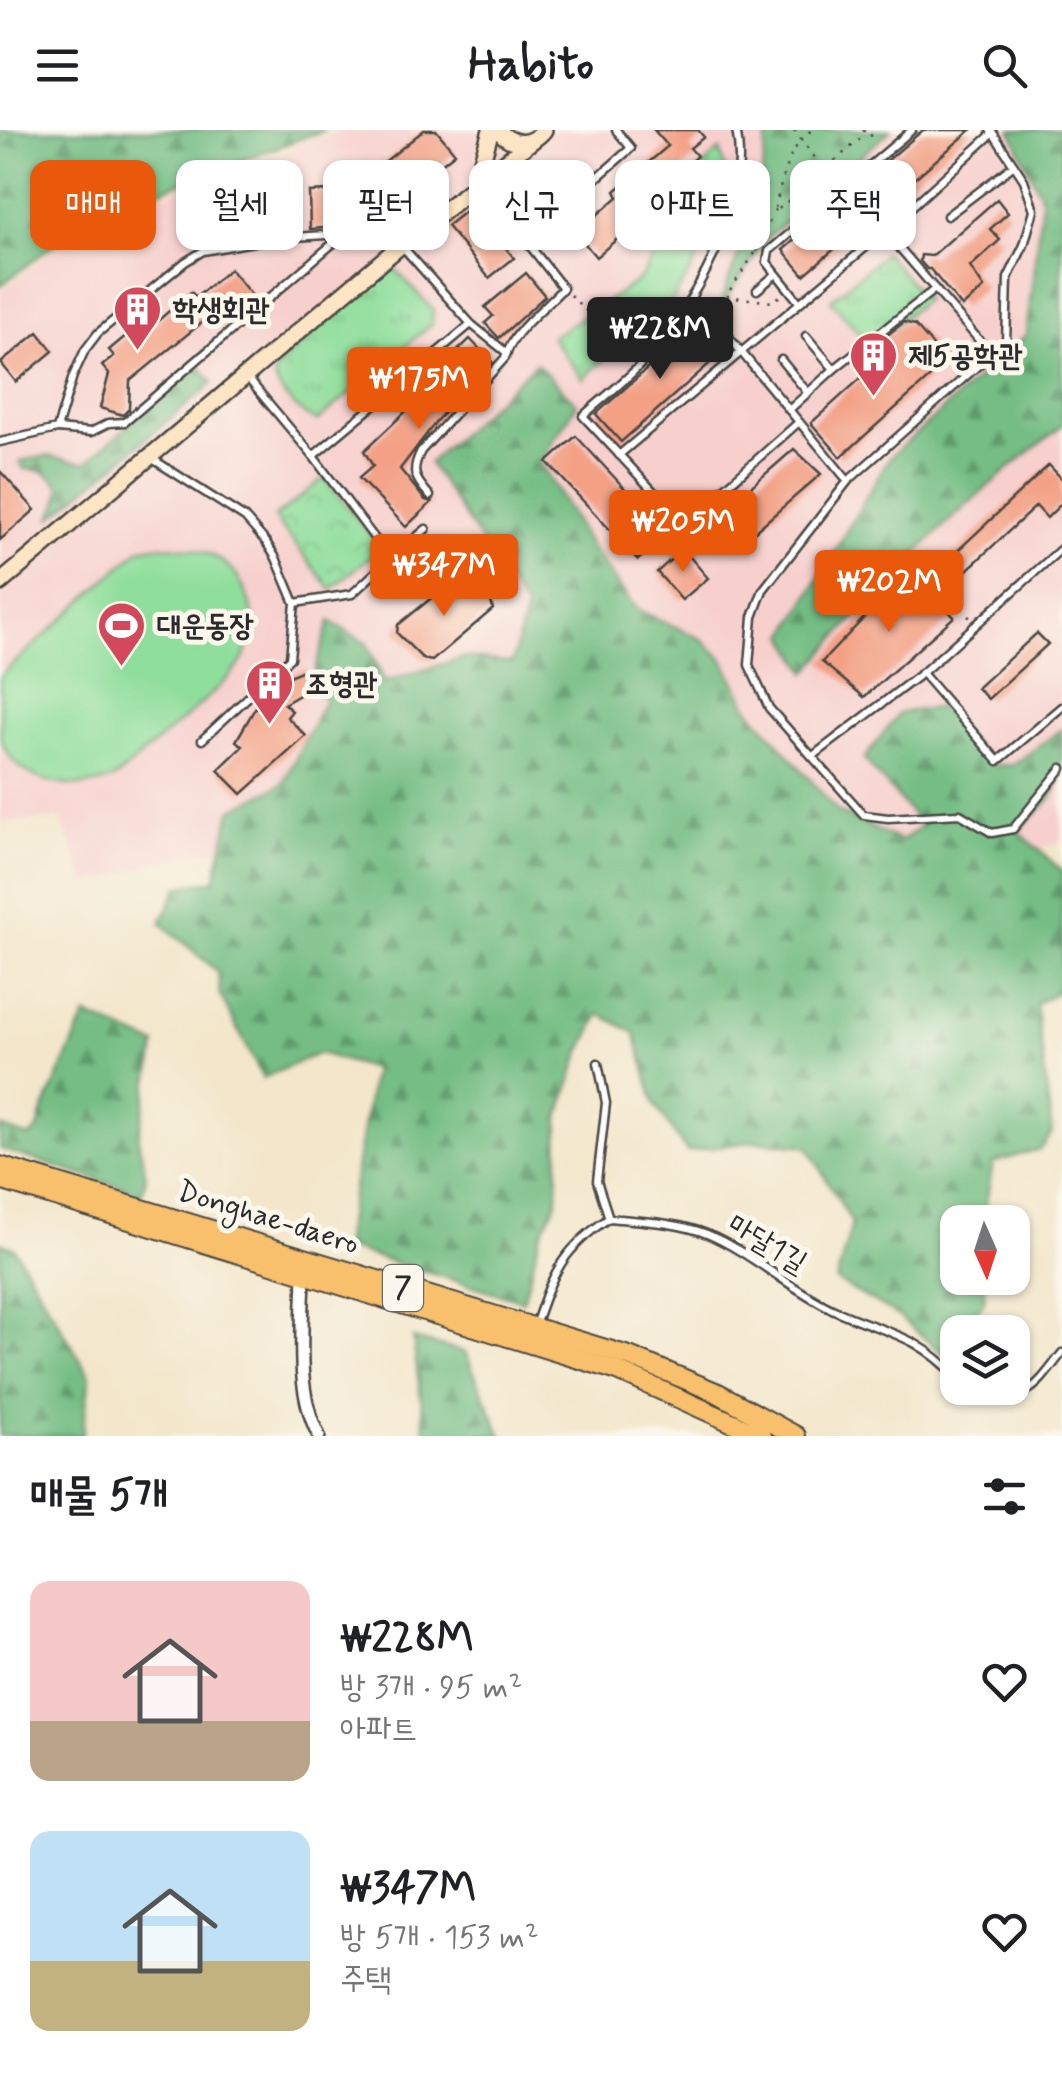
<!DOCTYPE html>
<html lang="ko">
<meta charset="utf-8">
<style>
body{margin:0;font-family:Mynerve,"Poor Story",sans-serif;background:#f2f2f2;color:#202124;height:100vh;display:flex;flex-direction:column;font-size:38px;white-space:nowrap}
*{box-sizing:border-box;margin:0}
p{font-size:32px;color:#757577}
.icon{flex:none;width:55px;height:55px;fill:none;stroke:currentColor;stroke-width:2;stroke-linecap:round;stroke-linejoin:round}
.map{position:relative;height:1306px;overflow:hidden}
.details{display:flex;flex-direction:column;background:#fff;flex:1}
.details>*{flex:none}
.guide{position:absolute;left:30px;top:30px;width:1002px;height:90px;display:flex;gap:20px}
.needle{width:65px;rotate:177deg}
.fabs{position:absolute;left:940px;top:1075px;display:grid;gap:20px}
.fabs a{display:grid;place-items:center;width:90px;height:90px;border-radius:20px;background:#fff;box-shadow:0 2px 8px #0004;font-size:50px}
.price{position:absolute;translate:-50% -85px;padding:0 22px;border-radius:10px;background:#ea580c;color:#fff;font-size:32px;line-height:65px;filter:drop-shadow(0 2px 5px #0008)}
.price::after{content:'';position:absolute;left:50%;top:60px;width:30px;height:22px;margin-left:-15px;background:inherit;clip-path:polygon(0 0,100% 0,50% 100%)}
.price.active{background:#222;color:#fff}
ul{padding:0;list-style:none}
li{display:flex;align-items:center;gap:30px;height:250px;padding:0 30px}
li span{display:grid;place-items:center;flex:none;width:280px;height:200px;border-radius:20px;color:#555}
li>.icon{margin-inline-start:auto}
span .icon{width:120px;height:120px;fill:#fffc;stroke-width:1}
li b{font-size:42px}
h2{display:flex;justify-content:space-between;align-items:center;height:120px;padding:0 30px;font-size:42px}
.chip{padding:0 35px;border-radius:20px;background:#fff;box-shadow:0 2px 8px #0004;font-size:35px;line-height:90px}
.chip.active{background:#ea580c;color:#fff}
header{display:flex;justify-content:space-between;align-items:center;height:130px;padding:0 30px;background:#fff;font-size:45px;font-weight:700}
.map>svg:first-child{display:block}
</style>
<header><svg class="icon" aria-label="menu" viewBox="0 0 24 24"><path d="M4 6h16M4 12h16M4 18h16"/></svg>Habito<svg class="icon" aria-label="search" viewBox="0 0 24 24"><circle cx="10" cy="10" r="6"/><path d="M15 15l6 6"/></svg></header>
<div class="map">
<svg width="1062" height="1306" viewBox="0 0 1062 1306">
<defs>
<pattern id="grass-tufts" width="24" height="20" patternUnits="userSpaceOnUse" patternTransform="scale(2.5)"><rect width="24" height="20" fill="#90de9c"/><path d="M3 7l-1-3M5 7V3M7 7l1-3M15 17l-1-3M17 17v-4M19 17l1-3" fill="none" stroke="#7cbf87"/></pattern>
<pattern id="forest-firs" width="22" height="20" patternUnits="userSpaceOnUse" patternTransform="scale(2.5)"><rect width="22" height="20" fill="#74bd84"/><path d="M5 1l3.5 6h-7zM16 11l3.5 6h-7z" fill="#5f9a6c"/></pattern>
<pattern id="park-crowns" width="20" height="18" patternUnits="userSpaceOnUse" patternTransform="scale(2.5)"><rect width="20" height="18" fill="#90de9c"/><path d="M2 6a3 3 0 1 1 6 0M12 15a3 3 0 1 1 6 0" fill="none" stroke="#7cbf87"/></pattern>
</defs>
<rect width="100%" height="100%" fill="#fbf7ec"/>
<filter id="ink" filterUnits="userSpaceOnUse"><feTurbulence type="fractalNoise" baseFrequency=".01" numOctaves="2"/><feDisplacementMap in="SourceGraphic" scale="20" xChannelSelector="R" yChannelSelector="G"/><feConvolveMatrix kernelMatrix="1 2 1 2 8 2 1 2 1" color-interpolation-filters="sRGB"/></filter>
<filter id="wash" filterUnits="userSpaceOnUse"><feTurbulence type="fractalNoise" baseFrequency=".0048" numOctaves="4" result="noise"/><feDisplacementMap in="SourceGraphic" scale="40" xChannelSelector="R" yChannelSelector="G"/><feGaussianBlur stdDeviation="2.25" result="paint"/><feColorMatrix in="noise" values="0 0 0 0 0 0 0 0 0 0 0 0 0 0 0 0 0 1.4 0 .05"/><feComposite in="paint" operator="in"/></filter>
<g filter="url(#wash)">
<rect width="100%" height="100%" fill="#f3e6cb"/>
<path fill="#f7d0ce" d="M 342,0 L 1044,0 L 1062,47 L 1062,711 L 1018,728 L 321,695 L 172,729 L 87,754 L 61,689 L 0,692 L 0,161 L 95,88 Z"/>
<g fill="url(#grass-tufts)" stroke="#5e8464" stroke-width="2.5">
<path d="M 720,20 L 729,55 L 704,118 L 673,171 L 621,213 L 583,249 L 551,207 L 639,150 L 664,111 L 679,60 Z"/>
<path d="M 885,123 L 925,169 L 870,216 L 831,170 Z"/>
<path d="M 393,137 L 433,180 L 432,194 L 317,291 C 299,283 276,262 273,241 L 381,140 Z"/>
</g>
<g fill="url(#forest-firs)" stroke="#507458" stroke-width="2.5">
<path d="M 0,0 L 325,0 L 92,85 L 0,156 Z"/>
<path d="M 768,0 L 891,0 L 768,107 L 724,173 L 721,171 L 759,69 Z"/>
<path d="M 1011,0 L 1062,0 L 1062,296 C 966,369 884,450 807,543 L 786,505 L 889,328 L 1026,205 L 1042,69 Z"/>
<path d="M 536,233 L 577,274 L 540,332 L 590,417 L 636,479 L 702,509 L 722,528 L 750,580 L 838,682 L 901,711 L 922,696 L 864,629 L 899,583 L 940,577 L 992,635 L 1013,635 L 1062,599 C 1062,662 1062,661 1018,701 L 1062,741 L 1062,859 L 1036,874 L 1052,1003 L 1040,1019 L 993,1033 L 983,1092 L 958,1092 L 958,1148 L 984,1148 L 985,1170 L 964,1202 L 958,1202 L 957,1212 L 947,1227 L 897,1185 L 836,1151 L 852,1093 L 807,1016 L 755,1011 L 687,1022 L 655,975 L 635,903 L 600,884 L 579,926 L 559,989 L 557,1071 L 540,1106 L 523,1171 L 343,1117 L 373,939 L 319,923 L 263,948 L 220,865 L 218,842 L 161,793 L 179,756 L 215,750 L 231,680 L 283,654 L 325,570 L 312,549 L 330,491 L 367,514 L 385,552 L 465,527 L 512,533 L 526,479 L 429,333 Z"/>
<path d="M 198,234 L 213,253 L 50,389 L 58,373 L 61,358 C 51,343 42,339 24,339 L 20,331 L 47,326 L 86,333 Z"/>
<path d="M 86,885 L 156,915 L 138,1009 L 146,1046 L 142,1064 L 0,1019 L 0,997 L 29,1007 L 38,1000 L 41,986 Z"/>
<path d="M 0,1112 L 14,1118 L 90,1246 L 82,1306 L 0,1306 Z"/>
<path d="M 413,1209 L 465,1222 L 502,1306 L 426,1306 Z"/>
</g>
<path fill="url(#park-crowns)" stroke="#5e8464" stroke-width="2.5" d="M 324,348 L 381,418 L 331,459 L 274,388 Z"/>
<path fill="#90de9c" stroke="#5e8464" stroke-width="2.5" d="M 154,416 C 190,416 228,421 244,459 C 250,473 256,487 253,503 C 250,514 244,529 237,538 C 204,575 155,612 117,647 C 81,665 16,655 1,610 C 0,592 0,565 0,546 L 140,419 Z"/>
<g id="blocks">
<g fill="#f3a085">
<path d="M 424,0 L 436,0 L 455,23 L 365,95 L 310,99 L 309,62 L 350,60 Z"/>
<path d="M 654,0 L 698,0 L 704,7 L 690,18 L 697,26 L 637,78 L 644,86 L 596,127 L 576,103 L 618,67 L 615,61 L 668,16 Z"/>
<path d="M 923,0 L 971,0 L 906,56 L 902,51 L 862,85 L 867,91 L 804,145 L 783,120 Z"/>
<path d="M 997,69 L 1008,83 L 990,99 L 1000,110 L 970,137 L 984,158 L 962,177 L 930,139 L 927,139 L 920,131 L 921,125 L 932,126 Z"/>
<path d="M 472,76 L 514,128 L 489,148 L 447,96 Z"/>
<path d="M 230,139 L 253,167 L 219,195 L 211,185 L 130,251 L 129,279 L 123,285 L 100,278 L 109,244 L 102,236 L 114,226 L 109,220 L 139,195 L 145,202 L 191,162 L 196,167 Z"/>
<path d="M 526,143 L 545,166 L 499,208 L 485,193 L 493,186 L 485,177 Z"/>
<path d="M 700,192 L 725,220 L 621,312 L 596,284 Z"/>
<path d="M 904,192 L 915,195 L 947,232 L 841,327 L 811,293 L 880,231 L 881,210 Z"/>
<path d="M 38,202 L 53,221 L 16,252 L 1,233 Z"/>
<path d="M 470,209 L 492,232 L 438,289 L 400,339 L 425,370 L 432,372 L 406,397 L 359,348 L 373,336 L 364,321 L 419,269 L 413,263 Z"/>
<path d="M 576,306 L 667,404 L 638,430 L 547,332 Z"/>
<path d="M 794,319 L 821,344 L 738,416 L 714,389 Z"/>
<path d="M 1049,335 L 1062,349 L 1062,373 L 1047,388 L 1036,376 L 952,454 L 938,439 Z"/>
<path d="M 0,341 L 35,380 L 0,410 Z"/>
<path d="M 683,419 L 708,448 L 682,470 L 657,442 Z"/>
<path d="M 910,440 L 954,487 L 864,567 L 822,532 Z"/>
<path d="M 460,445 L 491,472 L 493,479 L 432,531 L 423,529 L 397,503 L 398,495 Z"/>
<path d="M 1037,503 L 1048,514 L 988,569 L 977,558 Z"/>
<path d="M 306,539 L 313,557 L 284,574 L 292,581 L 287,587 L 306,606 L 242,664 L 218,640 L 243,616 L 236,611 L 258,573 L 291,545 Z"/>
</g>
</g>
</g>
<g filter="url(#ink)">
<use href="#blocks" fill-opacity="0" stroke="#494743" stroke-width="2.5"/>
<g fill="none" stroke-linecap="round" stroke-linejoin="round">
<defs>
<g id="lane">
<path d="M 736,0 C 753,75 691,182 640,235 C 623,253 602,269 583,286 L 684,394 L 799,292"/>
<path d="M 507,31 L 550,89 L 631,18 L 616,0"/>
<path d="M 947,86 L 1014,35"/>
<path d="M 757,160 L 775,145"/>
<path d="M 689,172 L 723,200 L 848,351 L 763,460 L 753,487 L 749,535 L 769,578 L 864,685 L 888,688 L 960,684 L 992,703 L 1013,699 L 1062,638"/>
<path d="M 799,172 L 767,132 L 769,121 L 912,0"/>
<path d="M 471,194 L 507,223"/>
<path d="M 991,224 L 1006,213 L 1008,148 L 1024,115 L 1034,80 L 1024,50 L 993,3"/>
<path d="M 781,230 L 808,263"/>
<path d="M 834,239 L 935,159"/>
<path d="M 245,245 L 313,326 L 390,429 L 352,464 L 295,473"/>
<path d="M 789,280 L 834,239 L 806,206"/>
<path d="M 57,299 L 91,302 L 109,293 L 125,292 L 344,104"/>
<path d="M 0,312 L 57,299 L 73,246 L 85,220 L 98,203 L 185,132 L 203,121 L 276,108 L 344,104 L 371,104 L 388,108 L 401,115 L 471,194 L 313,326"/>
<path d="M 619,325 L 885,101 L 993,3 L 990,0"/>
<path d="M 151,328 L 245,388 L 266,412 L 276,428 L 295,473 L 290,528 L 202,610"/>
<path d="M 848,351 L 991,224 L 885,101"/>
<path d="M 430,366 C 415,349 410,342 421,321 L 505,228 C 512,201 545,178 563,158 L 515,97 L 476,56"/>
<path d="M 390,429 L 426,399"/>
<path d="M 922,543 L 998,631 L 1062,577"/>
<path d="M 813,626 L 922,543 L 1062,418"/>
<path d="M 598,933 L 606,973 L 597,1051 L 609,1088"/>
<path d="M 536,1193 C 553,1142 563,1119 609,1088 C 640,1091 677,1092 707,1104 C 750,1122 789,1158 832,1179 C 885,1204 913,1201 958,1248"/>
<path d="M 976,1258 C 1024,1276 1034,1260 1062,1223"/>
</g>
<path id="street" d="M 304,1145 C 303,1198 294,1258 319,1306"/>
<g id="secondary">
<path d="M 498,0 C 512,16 530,17 544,0"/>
<path d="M 475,55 L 491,0"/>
<path d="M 0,453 L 401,115 L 533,10"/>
</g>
<g id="primary">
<path d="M 0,1036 L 629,1226 L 718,1263 L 796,1306"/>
<path d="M 0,1050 L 618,1241 L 762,1306"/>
</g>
</defs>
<use href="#lane" stroke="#494743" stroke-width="11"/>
<use href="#street" stroke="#494743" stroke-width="16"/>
<use href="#secondary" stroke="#494743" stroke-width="20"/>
<use href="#primary" stroke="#494743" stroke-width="22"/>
<g stroke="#494743" stroke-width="2.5" stroke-dasharray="2.5 8" stroke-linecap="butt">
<path d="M 794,0 L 827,44"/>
<path d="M 863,0 L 869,7 L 878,0"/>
<path d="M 775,78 C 782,51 788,17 812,0"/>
<path d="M 775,79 L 774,83 L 866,4"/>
<path d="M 756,122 L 773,84"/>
<path d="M 755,123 L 726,166 L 772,172 L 780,166"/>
<path d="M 570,165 L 633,226"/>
<path d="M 919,431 L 971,489"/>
</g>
<use href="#lane" stroke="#fff" stroke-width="6"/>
<use href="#street" stroke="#fff" stroke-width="11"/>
<use href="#secondary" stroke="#fce5c4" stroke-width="15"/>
<use href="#primary" stroke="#f8bf6c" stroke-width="18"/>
</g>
</g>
<defs>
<symbol id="building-pin" viewBox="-11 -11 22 30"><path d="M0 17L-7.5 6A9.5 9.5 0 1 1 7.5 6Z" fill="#d1495b" stroke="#fbf7ec"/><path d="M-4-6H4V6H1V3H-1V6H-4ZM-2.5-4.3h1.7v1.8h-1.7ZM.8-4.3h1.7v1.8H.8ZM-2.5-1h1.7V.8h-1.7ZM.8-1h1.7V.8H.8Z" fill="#fff"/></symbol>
<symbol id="stadium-pin" viewBox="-11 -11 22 30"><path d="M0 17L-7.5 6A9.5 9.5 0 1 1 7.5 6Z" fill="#d1495b" stroke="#fbf7ec"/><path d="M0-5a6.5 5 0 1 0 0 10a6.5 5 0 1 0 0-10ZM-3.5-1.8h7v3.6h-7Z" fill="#fff"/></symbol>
</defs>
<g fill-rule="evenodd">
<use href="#building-pin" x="110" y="152" width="55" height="75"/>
<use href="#building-pin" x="846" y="198" width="55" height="75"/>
<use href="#stadium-pin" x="94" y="468" width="55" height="75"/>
<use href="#building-pin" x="242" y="526" width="55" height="75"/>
</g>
<g text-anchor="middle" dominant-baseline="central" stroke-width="10" stroke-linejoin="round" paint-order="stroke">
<rect fill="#fbf7ec" stroke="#696865" stroke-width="2.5" x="383" y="1135" width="40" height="46" rx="8"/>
<g font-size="28" font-weight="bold" fill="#2b2b2b">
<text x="403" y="1158">7</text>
</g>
<g font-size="30" font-weight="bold" fill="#2b2b2b" stroke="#fbf7ec" text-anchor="start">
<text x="173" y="180">학생회관</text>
<text x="908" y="226">제5공학관</text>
<text x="157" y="496">대운동장</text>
<text x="305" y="554">조형관</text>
</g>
<g font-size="30" fill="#2b2b2b" stroke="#fbf7ec">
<text transform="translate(268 1088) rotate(17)">Donghae-daero</text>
<text transform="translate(767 1114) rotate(31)">마달1길</text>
</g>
</g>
</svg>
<div class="fabs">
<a><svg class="needle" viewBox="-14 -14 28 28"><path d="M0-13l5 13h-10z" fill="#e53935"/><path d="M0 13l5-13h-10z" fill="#757577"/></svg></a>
<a><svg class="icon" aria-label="layers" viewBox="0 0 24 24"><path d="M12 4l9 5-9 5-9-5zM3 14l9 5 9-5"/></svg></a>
</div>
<b class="price active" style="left:660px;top:252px">₩228M</b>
<b class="price" style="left:419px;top:302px">₩175M</b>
<b class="price" style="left:683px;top:445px">₩205M</b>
<b class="price" style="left:444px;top:489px">₩347M</b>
<b class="price" style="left:889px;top:505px">₩202M</b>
<div class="guide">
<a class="chip active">매매</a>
<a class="chip">월세</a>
<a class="chip">필터</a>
<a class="chip">신규</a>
<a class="chip">아파트</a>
<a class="chip">주택</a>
</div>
</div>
<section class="details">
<h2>매물 5개<svg class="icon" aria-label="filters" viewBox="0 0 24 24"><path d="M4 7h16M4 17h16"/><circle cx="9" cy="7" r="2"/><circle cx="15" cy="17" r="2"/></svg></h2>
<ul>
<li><span style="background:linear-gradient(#f6c9c9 70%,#b9a48a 0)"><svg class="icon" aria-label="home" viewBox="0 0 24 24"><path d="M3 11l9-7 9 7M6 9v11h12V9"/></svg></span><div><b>₩228M</b><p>방 3개 · 95 m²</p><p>아파트</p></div><svg class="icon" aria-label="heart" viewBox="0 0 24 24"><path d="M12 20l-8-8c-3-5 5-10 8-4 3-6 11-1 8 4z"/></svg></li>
<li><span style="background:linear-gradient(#bfe0f5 65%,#c2b280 0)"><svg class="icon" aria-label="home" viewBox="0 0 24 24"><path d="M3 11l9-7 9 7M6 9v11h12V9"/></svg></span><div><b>₩347M</b><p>방 5개 · 153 m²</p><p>주택</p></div><svg class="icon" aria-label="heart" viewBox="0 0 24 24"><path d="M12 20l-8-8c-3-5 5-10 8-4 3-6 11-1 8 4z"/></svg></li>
</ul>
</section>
